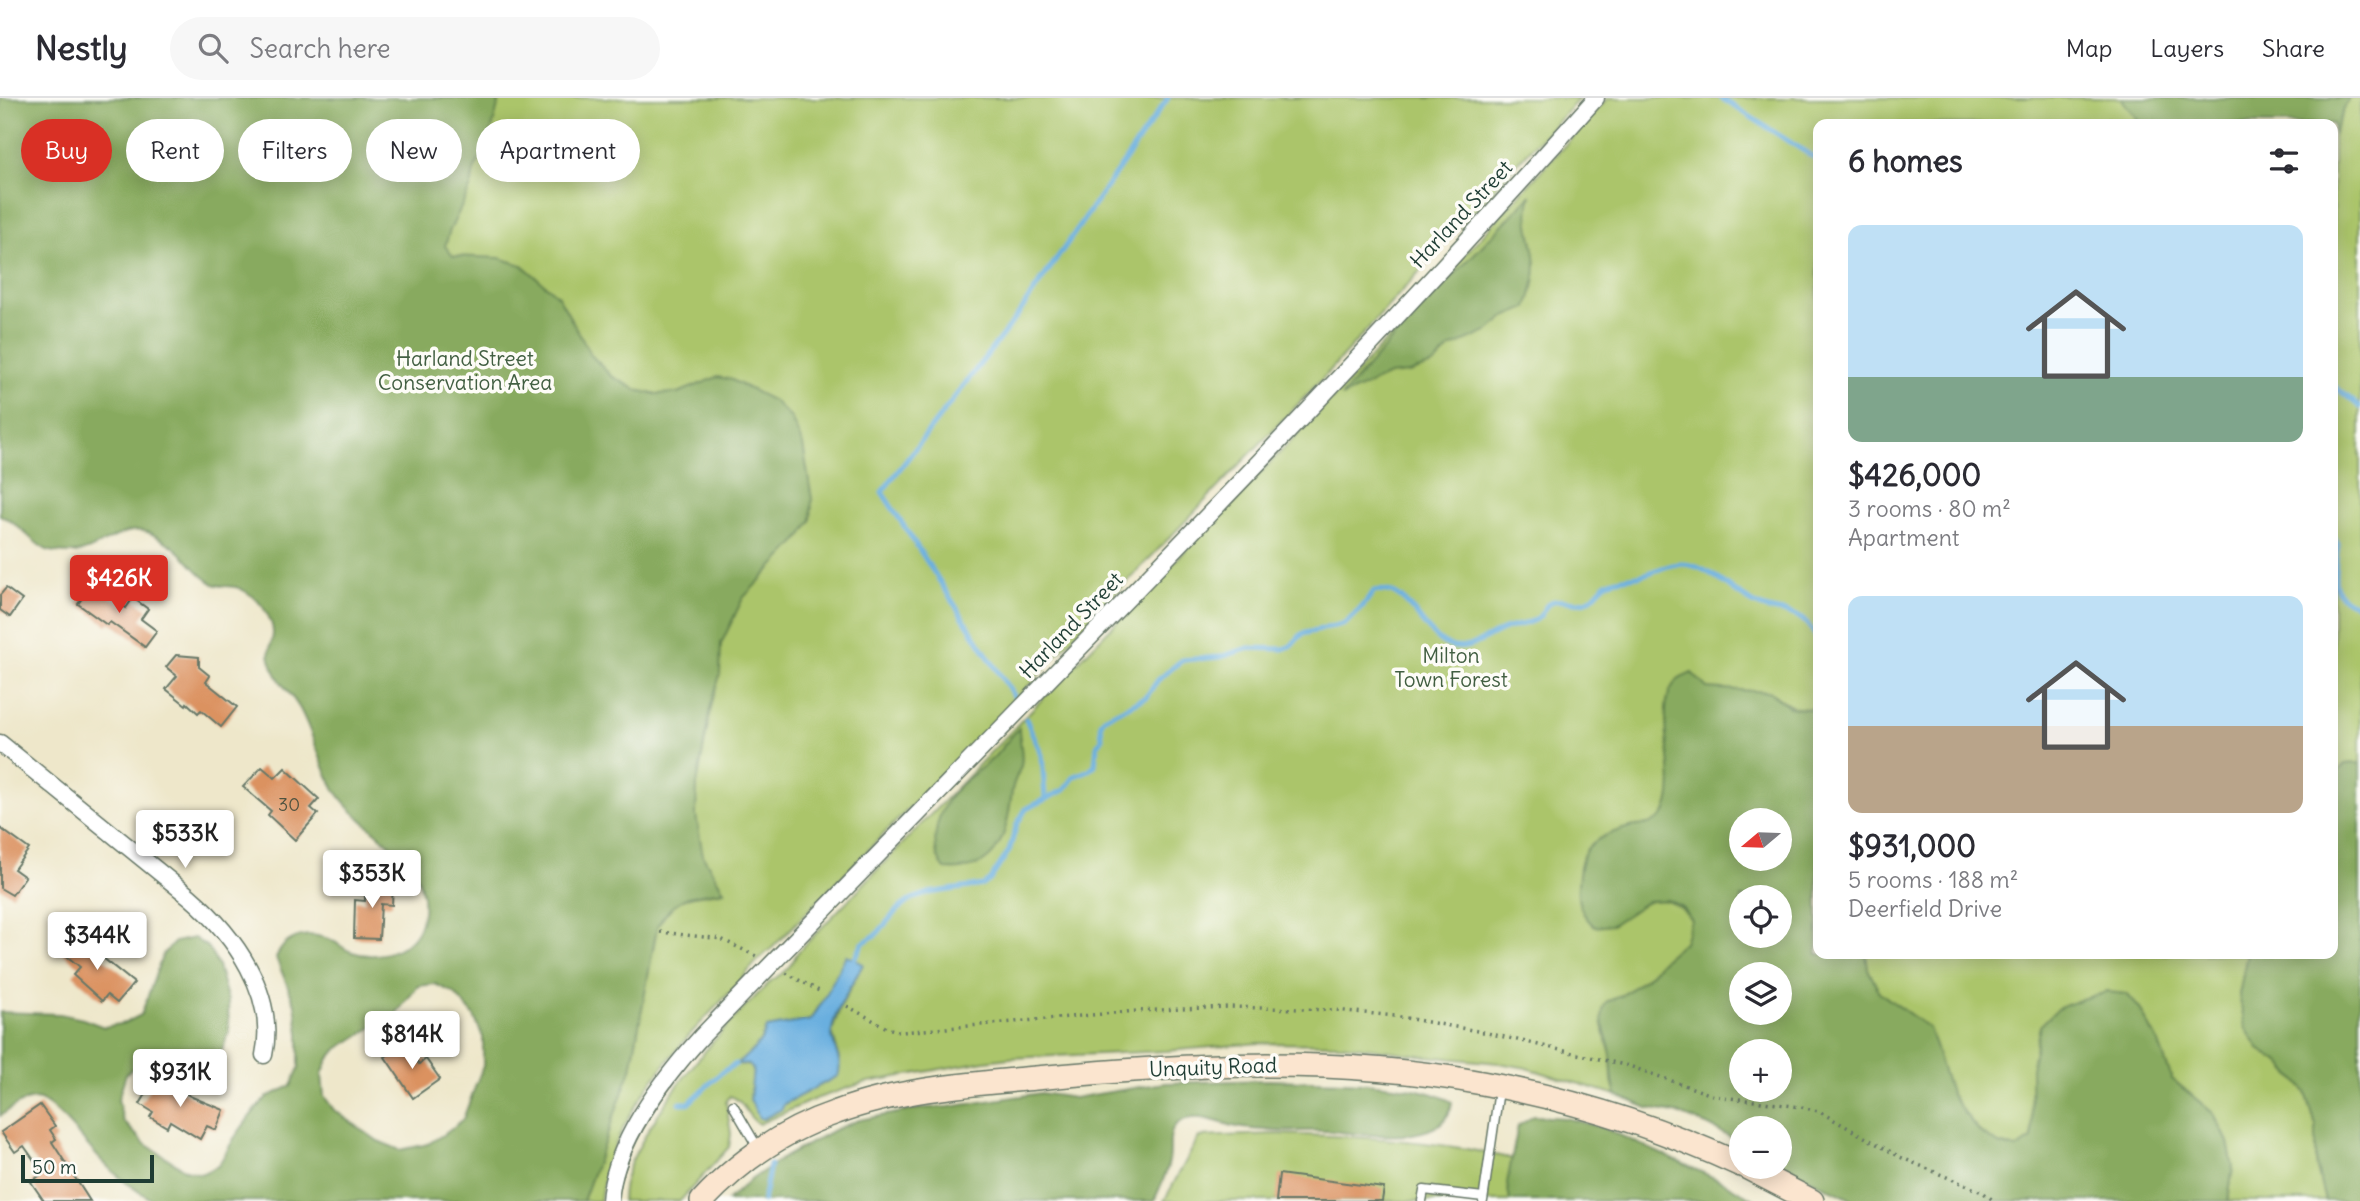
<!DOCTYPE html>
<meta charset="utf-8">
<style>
body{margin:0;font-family:Delius,sans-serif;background:#f7f7f7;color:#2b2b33;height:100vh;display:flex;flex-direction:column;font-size:26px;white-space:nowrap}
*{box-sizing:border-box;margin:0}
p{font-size:23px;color:#7c7c81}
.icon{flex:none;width:38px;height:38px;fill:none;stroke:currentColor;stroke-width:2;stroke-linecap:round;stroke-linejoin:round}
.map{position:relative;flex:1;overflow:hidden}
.panel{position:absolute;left:1813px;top:21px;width:525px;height:840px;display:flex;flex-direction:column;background:#fff;border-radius:14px;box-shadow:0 4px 18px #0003}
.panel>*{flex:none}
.top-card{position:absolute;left:21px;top:21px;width:665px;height:63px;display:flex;gap:14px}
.needle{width:46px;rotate:251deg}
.fabs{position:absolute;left:1729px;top:710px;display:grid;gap:14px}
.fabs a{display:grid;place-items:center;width:63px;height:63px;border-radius:50%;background:#fff;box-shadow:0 4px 18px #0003;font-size:35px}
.scale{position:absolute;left:21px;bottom:18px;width:133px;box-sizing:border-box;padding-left:7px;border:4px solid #1f3d34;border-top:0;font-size:19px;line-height:24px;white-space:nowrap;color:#1f3d34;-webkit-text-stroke:5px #fdfcf7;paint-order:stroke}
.price{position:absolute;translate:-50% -60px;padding:0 16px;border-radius:7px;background:#fff;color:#222;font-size:23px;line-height:46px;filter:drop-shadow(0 2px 4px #0008)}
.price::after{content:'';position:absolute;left:50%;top:42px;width:21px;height:16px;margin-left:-10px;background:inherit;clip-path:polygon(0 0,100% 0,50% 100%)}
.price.selected{background:#d93025;color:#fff}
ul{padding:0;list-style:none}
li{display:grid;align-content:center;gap:14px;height:371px;padding:0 35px}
li span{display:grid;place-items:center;height:217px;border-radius:14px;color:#555}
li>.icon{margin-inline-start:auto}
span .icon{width:126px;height:126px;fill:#fffc;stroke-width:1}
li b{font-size:30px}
h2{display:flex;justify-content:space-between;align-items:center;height:84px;padding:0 35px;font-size:30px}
.pill{padding:0 24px;border-radius:32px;background:#fff;box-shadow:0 4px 18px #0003;font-size:24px;line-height:63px}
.pill.selected{background:#d93025;color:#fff}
header{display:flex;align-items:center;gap:42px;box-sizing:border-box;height:98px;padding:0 35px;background:#fff;border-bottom:2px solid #e1e1e2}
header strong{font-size:33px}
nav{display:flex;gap:38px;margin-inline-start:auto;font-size:24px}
.search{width:490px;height:63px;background:#f7f7f7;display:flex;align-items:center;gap:18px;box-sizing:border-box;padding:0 24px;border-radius:38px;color:#7c7c81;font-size:26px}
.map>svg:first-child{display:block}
</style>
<header>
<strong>Nestly</strong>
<div class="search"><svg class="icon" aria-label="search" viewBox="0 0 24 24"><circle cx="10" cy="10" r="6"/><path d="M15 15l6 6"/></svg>Search here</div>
<nav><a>Map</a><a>Layers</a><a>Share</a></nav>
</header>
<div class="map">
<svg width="2360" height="1103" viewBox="0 0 2360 1103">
<rect width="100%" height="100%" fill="#fdfcf7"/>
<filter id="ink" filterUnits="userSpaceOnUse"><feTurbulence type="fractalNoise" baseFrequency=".0143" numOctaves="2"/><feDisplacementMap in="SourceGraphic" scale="14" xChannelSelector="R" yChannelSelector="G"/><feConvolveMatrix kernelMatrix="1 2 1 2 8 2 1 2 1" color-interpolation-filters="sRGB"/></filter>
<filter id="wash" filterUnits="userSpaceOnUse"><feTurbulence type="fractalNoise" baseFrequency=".00686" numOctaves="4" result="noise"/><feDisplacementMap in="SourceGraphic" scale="28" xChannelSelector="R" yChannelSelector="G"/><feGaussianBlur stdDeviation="1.57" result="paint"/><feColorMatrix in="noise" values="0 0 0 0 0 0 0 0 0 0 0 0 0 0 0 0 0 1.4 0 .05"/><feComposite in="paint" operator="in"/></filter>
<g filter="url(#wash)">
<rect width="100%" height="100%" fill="#eee7ca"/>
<g fill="#abc56b" stroke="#658150" stroke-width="2" fill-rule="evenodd">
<path d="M 0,0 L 1580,0 L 1521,61 L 1326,277 L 1048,566 L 1032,585 L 772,850 C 756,861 746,877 732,892 C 675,951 611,1018 600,1103 L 583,1103 L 631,971 L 657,829 C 678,794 688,800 724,793 L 703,758 L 700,748 L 676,731 L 696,702 L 697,686 L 713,600 Z"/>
<path d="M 1608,0 L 2179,0 L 2209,26 L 1818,26 L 1818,610 C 1795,613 1788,608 1771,594 L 1612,827 C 1640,805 1665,787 1692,822 L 1684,844 L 1664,861 L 1646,880 L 1621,898 L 1606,904 L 1604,934 L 1611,957 L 1612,983 L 1616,997 L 1527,970 L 1499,965 L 1425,958 L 1341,946 L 1259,945 L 1166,953 L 1009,960 L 985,963 L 863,985 L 815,1001 L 759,1026 C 746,1020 745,1002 730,998 L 726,1004 L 731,1036 L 729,1049 L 680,1103 L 622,1103 C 622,1077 635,1055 648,1033 C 684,972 721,933 771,883 C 785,874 790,871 797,855 L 1350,282 ZM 863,866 L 840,910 L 832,934 L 839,958 L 838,978 L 784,1006 L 782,1011 L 763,1021 L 750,1001 L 753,976 L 752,968 L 737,966 C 750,955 762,947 766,930 L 810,922 L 824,901 Z"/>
<path d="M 2315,0 L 2360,0 L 2360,665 L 2345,666 L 2333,679 L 2333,26 L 2303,26 Z"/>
<path d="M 1866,856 L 2247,856 L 2239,897 L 2259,951 L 2281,965 L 2306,994 L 2316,1028 L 2316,1067 L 2325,1103 L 2228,1103 L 2233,1069 L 2228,1044 L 2214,1016 L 2172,981 L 2159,946 L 2140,911 L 2108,894 L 2057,911 L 2033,1011 L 2032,1041 L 2016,1051 L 1999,1046 L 1981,1035 L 1964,1015 L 1950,995 L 1929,930 L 1879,894 L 1868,871 Z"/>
<path d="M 1275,1036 C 1339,1038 1403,1040 1467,1051 C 1530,1063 1591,1083 1652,1103 L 1164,1103 L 1199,1039 Z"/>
</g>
<g fill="#88aa5f" stroke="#54744a" stroke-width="2" fill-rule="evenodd">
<path d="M 0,0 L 500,0 L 488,46 L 474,72 L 471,89 L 450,132 L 445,148 L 453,158 L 500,160 L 522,167 L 558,198 L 591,257 L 611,278 L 637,292 L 654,296 L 678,295 L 717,279 L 730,281 L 774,303 L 791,320 L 803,347 L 812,401 L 811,423 L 801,439 L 743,500 L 721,546 L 720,577 L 710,611 L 697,686 L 696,717 L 703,758 L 724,793 C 691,797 675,797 657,829 L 631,971 L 583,1103 L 154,1103 C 135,1092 117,1079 102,1063 C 87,1048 58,1009 40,1002 C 27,998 10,1011 0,1018 L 0,914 L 60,916 L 83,921 L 104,929 L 125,925 L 141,917 L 163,856 L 175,844 L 194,840 L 209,850 L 218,868 L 228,903 L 229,934 L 218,962 L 206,971 L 188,971 L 172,963 L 158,960 L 141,963 L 126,976 L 118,1001 L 123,1023 L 145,1046 L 186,1072 L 201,1076 L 218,1068 L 235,1039 L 251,1017 L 267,999 L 291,988 L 299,970 L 299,935 L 295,906 L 276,860 C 286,835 311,833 333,843 C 339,846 345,852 352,854 C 378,863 413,852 421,824 C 439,763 362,735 336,693 C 320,667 314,637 300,611 C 290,594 275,581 270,561 C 267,553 273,544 273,535 C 273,524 265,510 257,502 C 252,497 241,490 235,489 C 228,487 220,489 214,486 C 197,477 189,461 175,450 C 169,445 160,440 152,436 C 125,422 100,454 73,455 C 66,455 53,454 47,452 C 33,446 18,424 0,417 ZM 435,886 L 454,895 L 473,916 L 483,939 L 483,968 L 463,1021 L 449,1033 L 428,1046 L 400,1052 L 378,1043 L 334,1012 L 324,998 L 322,976 L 328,962 L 337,951 L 381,924 L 395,917 L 418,888 Z"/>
<path d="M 2121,0 L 2349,0 L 2333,37 L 2333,26 L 2141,26 Z"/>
<path d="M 1531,97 C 1523,126 1535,140 1536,167 C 1536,182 1532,196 1527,210 L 1505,219 L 1487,234 L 1450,250 L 1433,267 L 1409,275 L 1389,277 L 1341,299 L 1393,240 Z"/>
<path d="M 1692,575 L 1707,590 L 1770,594 L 1789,609 L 1807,611 L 1818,610 L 1818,856 L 1866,856 L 1868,871 L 1879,894 L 1929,930 L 1950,995 L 1964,1015 L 1981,1035 L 1999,1046 L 2016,1051 L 2032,1041 L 2031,970 L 2040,928 L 2057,911 L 2081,901 L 2108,894 L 2127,896 L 2140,911 L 2159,946 L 2172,981 L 2214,1016 L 2228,1044 L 2233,1069 L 2228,1103 L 1854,1103 L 1780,1066 L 1780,1031 L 1741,1031 L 1741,1045 L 1709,1028 L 1680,1016 L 1648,1010 L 1616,997 C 1612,984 1612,972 1611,958 C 1609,938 1596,924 1606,904 L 1621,898 L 1646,880 L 1664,861 L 1684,844 L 1691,822 L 1682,809 L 1667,802 L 1648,803 L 1612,827 L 1595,829 C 1582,817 1576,805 1578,787 C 1579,777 1580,759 1587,751 C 1595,740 1617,732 1630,729 C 1641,727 1656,727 1664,716 C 1666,714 1666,710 1668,706 C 1679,672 1651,603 1678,582 C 1682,579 1688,577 1692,575 ZM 1741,723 L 1780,723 L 1780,761 L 1741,761 ZM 1741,800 L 1780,800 L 1780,838 L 1741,838 ZM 1741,877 L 1780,877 L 1780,915 L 1741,915 ZM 1741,954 L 1780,954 L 1780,992 L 1741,992 Z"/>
<path d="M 1019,630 C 1019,642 1024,656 1021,668 C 1018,677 1013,684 1012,693 C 1007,736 999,776 945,771 C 928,752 936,719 949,700 C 960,683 980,673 994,659 C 1002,650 1010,639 1019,630 Z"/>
<path d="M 2360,665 L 2360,1103 L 2325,1103 L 2316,1067 L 2316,1028 L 2306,994 L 2281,965 L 2259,951 L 2245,929 L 2239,897 L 2247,856 L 2333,856 L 2333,679 L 2345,666 Z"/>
<path d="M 1269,982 C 1316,984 1415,981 1452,1004 C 1447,1053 1358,1034 1324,1033 C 1304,1032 1284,1035 1265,1032 C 1254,1031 1243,1031 1233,1028 C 1217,1024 1190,1012 1176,1027 C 1166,1038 1172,1050 1169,1063 C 1167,1076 1159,1091 1154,1103 L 727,1103 L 749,1083 L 781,1061 L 834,1032 L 859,1022 L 924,1010 L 949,1009 L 1041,995 L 1074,1000 L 1164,985 Z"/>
<path d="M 1534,1018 L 1566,1020 L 1604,1030 L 1721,1083 L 1757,1103 L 1510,1103 L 1507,1085 L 1518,1028 Z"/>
</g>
<path fill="#69afdf" stroke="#44768a" stroke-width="2" d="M 846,857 L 863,866 C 854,884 833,914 832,933 C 831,949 844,961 838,978 L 784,1006 L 782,1011 L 763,1021 L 759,1020 L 750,1001 L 753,971 L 748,966 L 736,966 C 749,956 762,947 766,930 L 811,922 L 824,901 Z"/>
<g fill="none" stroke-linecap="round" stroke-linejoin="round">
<g stroke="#69afdf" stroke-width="5">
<path d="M 1721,0 L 1818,62"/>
<path d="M 2333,287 L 2360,309"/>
<path d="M 2333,439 L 2338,445 C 2336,469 2325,501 2360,507"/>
<path d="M 1015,600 L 882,394 L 1017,218 L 1168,0"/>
<path d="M 1026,621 L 1042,657 L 1045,699"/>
<path d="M 851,867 L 863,845 L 877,836 L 897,812 L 912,801 L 929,795 L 983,787 L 990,782 L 1009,753 L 1017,726 L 1026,711 L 1064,692 L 1075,678 L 1089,672 L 1095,667 L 1097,648 L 1102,641 L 1101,625 L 1104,620 L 1146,599 L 1158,582 L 1182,562 L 1220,559 L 1249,550 L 1283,551 L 1291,548 L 1302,536 L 1346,525 L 1363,508 L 1374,493 C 1417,484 1424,561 1469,548 C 1483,544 1494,534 1508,530 C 1518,527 1529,526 1538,520 C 1544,515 1544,507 1551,504 C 1562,499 1576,508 1588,502 C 1595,499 1600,489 1607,485 C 1617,479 1627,480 1638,478 C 1658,474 1673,461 1694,468 C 1716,475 1732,494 1753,505 C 1785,522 1796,503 1818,542"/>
<path d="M 680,1005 L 689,1005 L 722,974 L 736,966"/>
<path d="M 763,1103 L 770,1067"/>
</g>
</g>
<g id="blocks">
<g fill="#db9261">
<path d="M 92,486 L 126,510 L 133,500 L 148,511 L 141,521 L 157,533 L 145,549 L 110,524 L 107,527 L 78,506 Z"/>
<path d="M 6,490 L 22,502 L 10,519 L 0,512 L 0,497 Z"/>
<path d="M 176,557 L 199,559 L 199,569 L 210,578 L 206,584 L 237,609 L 221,629 L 201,612 L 198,615 L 187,605 L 186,607 L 166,591 L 177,578 L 166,569 Z"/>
<path d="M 262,669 L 275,680 L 285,670 L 319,701 L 311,710 L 318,716 L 295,742 L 268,717 L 271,713 L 243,689 Z"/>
<path d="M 0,730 L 29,751 L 14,771 L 25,779 L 12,797 L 0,790 Z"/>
<path d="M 365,784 L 393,785 L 392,807 L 381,806 L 379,841 L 354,840 L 355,802 L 365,803 Z"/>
<path d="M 77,839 L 134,885 L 117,905 L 107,897 L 102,903 L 73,877 L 80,869 L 63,855 Z"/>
<path d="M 404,945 L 419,966 L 426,961 L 440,981 L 413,1000 L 385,959 Z"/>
<path d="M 157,978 L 192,999 L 224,1012 L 216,1032 L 207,1028 L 200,1041 L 170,1023 L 167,1029 L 150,1019 L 153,1014 L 140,1006 Z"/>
<path d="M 40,1007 L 55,1028 L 50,1032 L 56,1041 L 52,1044 L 90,1103 L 44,1103 L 31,1084 L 43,1075 L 24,1048 L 15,1054 L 1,1034 Z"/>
<path d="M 1279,1076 L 1384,1090 L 1382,1103 L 1276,1103 Z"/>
</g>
</g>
</g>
<g filter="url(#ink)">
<use href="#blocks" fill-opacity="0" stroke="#677868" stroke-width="2"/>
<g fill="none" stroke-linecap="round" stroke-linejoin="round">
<defs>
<g id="service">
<path d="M 733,1007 L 758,1050"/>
<path d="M 1422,1103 L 1424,1092 L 1483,1099"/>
<path d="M 1483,1103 L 1499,992"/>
</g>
<g id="minor">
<path d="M 0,645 L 190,799 C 234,837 277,896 264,957"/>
<path d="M 610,1103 C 614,1045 663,981 701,939 C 1001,628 1309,323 1596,0"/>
</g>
<g id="secondary">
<path d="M 1746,1069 L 1812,1103"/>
<path d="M 702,1103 C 740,1062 784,1032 837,1014 C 900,991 970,986 1036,980 C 1184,966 1335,958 1482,985 C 1571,1001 1659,1029 1741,1067"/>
</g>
</defs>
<use href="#service" stroke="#677868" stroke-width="11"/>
<use href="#minor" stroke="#677868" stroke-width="19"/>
<use href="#secondary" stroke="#677868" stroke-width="26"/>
<g stroke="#677868" stroke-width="3.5" stroke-dasharray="2 5" stroke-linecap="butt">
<path d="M 660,834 L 721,841 L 758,859"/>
<path d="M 786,875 L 821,894"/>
<path d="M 847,908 L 887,930 L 902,934 L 1136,913 L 1228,909 L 1335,912 L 1395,918 L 1483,934 L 1629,968 L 1715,998 L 1801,1009 L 1818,1013 L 1900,1059 L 1984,1095 L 1994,1103"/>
</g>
<use href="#service" stroke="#fff" stroke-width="8"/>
<use href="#minor" stroke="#fff" stroke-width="16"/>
<use href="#secondary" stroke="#fbe5cf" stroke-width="23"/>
</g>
</g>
<g text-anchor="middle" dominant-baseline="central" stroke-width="7" stroke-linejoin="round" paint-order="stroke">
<g font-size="18" fill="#4e523f">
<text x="289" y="706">30</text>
</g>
<g font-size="21" fill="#1f3d34" stroke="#fdfcf7">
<text transform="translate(1461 116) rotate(-47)">Harland Street</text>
<text transform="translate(1071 527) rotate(-46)">Harland Street</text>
<text transform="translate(1213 969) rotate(-2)">Unquity Road</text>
</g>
<g font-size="21" fill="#425f42" stroke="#fdfcf7">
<text x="465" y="260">Harland Street<tspan x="465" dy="24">Conservation Area</tspan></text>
<text x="1451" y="557">Milton<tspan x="1451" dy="24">Town Forest</tspan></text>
</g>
</g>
</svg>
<div class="fabs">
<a><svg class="needle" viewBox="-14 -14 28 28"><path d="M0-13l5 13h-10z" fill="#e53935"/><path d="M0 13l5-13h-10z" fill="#7c7c81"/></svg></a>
<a><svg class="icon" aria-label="locate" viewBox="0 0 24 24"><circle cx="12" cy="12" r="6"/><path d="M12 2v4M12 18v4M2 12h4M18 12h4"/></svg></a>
<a><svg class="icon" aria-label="layers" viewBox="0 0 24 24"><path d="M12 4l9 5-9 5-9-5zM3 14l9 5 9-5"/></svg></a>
<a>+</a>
<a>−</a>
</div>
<div class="scale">50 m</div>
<b class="price selected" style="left:119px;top:517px">$426K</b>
<b class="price" style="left:185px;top:772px">$533K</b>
<b class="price" style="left:372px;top:812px">$353K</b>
<b class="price" style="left:97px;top:874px">$344K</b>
<b class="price" style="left:412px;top:973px">$814K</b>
<b class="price" style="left:180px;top:1011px">$931K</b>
<div class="top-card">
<a class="pill selected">Buy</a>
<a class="pill">Rent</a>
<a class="pill">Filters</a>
<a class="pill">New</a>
<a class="pill">Apartment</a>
</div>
<section class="panel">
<h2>6 homes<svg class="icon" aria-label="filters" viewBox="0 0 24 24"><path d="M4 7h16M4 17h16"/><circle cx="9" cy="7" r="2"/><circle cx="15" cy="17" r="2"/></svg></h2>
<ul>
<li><span style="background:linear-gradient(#bfe0f5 70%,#7fa58c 0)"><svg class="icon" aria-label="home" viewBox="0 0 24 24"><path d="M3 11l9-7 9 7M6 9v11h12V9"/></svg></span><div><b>$426,000</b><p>3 rooms · 80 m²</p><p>Apartment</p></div></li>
<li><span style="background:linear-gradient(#bfe0f5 60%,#b9a48a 0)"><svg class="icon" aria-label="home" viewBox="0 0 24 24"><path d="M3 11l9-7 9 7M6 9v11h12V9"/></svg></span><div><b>$931,000</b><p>5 rooms · 188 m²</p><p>Deerfield Drive</p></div></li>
</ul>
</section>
</div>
